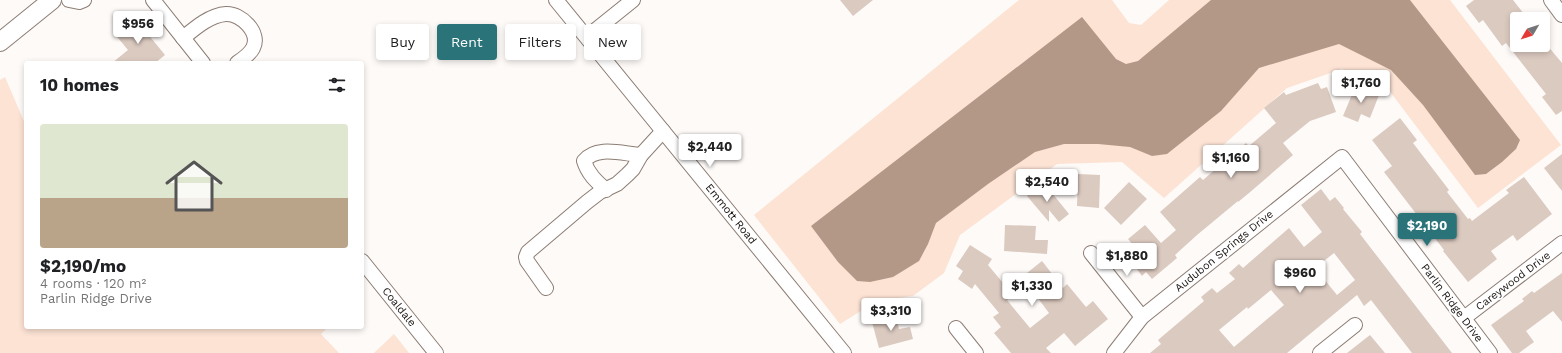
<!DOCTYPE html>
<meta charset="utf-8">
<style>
body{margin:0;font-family:"Work Sans",sans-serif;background:#f6f6f6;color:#202124;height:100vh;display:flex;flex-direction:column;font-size:15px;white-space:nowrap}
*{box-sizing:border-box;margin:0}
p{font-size:13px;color:#757577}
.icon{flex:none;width:22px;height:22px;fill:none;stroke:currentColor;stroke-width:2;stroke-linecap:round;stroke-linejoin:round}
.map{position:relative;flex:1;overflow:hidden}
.panel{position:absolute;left:24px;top:61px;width:340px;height:268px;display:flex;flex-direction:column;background:#fff;border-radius:4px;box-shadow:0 2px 6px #0003}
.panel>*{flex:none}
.banner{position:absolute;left:376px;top:24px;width:380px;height:36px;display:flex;gap:8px}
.needle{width:26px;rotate:231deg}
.fabs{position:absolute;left:1510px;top:12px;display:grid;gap:8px}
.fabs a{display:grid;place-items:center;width:40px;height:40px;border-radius:4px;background:#fff;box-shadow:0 2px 6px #0003;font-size:20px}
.price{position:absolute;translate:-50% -34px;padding:0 9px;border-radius:4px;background:#fff;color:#222;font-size:13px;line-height:26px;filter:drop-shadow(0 1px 2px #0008)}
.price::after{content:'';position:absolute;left:50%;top:24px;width:12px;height:9px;margin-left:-6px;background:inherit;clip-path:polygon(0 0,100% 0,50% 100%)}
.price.current{background:#297379;color:#fff}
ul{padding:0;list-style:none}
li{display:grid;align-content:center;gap:8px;height:212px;padding:0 16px}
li+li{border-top:1px solid #e0e0e0}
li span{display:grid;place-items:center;height:124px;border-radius:4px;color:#555}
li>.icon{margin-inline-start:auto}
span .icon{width:72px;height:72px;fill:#fffc;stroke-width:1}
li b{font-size:17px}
h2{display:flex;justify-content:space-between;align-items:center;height:48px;padding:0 16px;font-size:17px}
.tag{padding:0 14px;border-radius:4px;background:#fff;box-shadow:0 2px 6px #0003;font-size:14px;line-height:36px}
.tag.current{background:#297379;color:#fff}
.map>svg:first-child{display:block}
</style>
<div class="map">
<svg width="1562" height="353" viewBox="0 0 1562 353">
<rect width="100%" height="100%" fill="#fefaf8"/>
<g fill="#fce3d4">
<path d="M 1019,0 L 1112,0 L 1129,23 L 1141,25 L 1169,0 L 1450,0 L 1561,145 L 1478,208 L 1388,89 L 1342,69 L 1287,88 L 1164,198 L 1122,162 L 1057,164 L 960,235 L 944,273 L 913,296 L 877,301 L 840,324 L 754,215 Z"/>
<path d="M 5,77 L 26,126 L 26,327 L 328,327 L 321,334 L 339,353 L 0,353 L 0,80 Z"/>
<path d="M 394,334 L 409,353 L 374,353 Z"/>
</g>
<path fill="#b49887" d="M 1211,0 L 1410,0 L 1520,140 L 1516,149 L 1502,162 L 1486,174 L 1475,175 L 1423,105 L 1391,70 L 1339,44 L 1259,68 L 1221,111 L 1167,154 L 1152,156 L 1130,147 L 1098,144 L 1064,144 L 1035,152 L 988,184 L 936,223 L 928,244 L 919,261 L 893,277 L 870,282 L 857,281 L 838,262 L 811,226 L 1082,17 L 1116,59 L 1126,64 L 1138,61 Z"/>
<g fill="#dbcac0" fill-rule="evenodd">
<path d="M 840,0 L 873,0 L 853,16 Z"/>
<path d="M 1474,0 L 1513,0 L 1528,19 L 1517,19 L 1517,45 L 1547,45 L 1562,63 L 1562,111 L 1556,115 L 1542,97 L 1546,94 L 1506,43 L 1502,46 L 1483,20 L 1479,23 L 1466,6 Z"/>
<path d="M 134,17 L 165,55 L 155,63 L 112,63 L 128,50 L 114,33 Z"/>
<path d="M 1318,83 L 1321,89 L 1327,87 L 1336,112 L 1310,121 L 1283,143 L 1293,155 L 1249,193 L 1238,202 L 1238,201 L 1197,235 L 1175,255 L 1177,258 L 1152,279 L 1146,272 L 1142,276 L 1134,265 L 1143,257 L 1128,239 L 1145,225 L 1161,243 L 1176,230 L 1160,212 L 1200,177 L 1203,180 L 1246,143 L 1249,146 L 1276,123 L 1264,108 L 1284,92 L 1286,95 Z"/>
<path d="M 1356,85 L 1379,95 L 1370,118 L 1361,114 L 1358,122 L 1343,116 Z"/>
<path d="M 1400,118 L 1417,140 L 1413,143 L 1449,190 L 1447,192 L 1468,219 L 1470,218 L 1472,221 L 1509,193 L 1506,190 L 1524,177 L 1552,214 L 1517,241 L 1513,235 L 1491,251 L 1497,259 L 1468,282 L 1443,251 L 1444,250 L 1384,172 L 1392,166 L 1372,140 Z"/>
<path d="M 1562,154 L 1562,191 L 1544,168 Z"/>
<path d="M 1078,174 L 1100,175 L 1099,208 L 1077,206 Z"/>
<path d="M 1043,182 L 1069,214 L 1059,222 L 1049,210 L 1049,222 L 1027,196 Z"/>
<path d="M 1129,182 L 1147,199 L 1121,225 L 1104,208 Z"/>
<path d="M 1321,189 L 1330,201 L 1335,197 L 1344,208 L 1343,209 L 1362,232 L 1360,234 L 1452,353 L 1412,353 L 1371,300 L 1364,306 L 1357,295 L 1287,353 L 1150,353 L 1161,344 L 1158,340 L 1204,301 L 1201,297 L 1212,288 L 1217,293 L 1235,279 L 1229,273 L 1239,264 L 1243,268 L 1289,228 L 1304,247 L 1322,232 L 1301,205 ZM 1334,253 L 1355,280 L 1337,295 L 1315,268 ZM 1271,290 L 1284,305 L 1234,347 L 1219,330 L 1247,307 L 1248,309 Z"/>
<path d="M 1005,225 L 1036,226 L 1035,240 L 1048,240 L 1047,254 L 1004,251 Z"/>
<path d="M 970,245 L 992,259 L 988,265 L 1013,295 L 1007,300 L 1030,328 L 1049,313 L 1022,277 L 1042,261 L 1063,288 L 1067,284 L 1086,307 L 1093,301 L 1108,319 L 1075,346 L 1064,333 L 1046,348 L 1051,353 L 1011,353 L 994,333 L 1001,327 L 993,317 L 999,313 L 975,284 L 972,289 L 958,279 L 963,271 L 956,266 Z"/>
<path d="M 1562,273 L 1562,322 L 1553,311 L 1526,331 L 1534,342 L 1519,353 L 1512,353 L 1491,325 L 1524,301 L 1522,299 L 1532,291 L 1534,293 Z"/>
<path d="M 896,315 L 899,329 L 910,327 L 913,339 L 879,348 L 872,322 Z"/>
<path d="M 1370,335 L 1385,353 L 1347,353 Z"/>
</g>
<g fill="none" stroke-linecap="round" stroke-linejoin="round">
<defs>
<g id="minor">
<path d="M 69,0 L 79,2 L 84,0"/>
<path d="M 153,0 L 203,63"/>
<path d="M 556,0 L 844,353"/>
<path d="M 1551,0 L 1562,15"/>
<path d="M 587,37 L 633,0"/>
<path d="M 183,38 C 195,28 210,15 226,14 C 241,13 261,33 253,48 C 250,54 243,59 237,63"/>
<path d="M 606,190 C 596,181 588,174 584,161 C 597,145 623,154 641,155"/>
<path d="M 1091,253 L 1142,317"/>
<path d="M 362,261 L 436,353"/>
<path d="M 546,288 L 527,261 L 526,257 L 528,252 L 587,202 L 600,192 L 617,184 L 627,175 L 633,169 L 641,155 L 663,131"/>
<path d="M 1464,318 L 1562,243"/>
<path d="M 956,328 L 976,353"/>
<path d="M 1114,353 L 1142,317 L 1342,157 L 1490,353"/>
<path d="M 1320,353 L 1355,325"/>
</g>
<path id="major" d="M 0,42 L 52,0"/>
</defs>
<use href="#minor" stroke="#8d7d74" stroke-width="16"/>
<use href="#major" stroke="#8d7d74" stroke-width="20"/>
<use href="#minor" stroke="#fff" stroke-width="14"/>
<use href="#major" stroke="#fff" stroke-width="18"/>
</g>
<g text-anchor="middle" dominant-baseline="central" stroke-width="4" stroke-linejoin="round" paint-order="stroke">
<g font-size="11" fill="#1a1411" stroke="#fff">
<text transform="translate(731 214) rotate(51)">Emmott Road</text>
<text transform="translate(1224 251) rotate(-39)">Audubon Springs Drive</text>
<text transform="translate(1513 281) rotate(-37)">Careywood Drive</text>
<text transform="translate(1452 303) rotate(53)">Parlin Ridge Drive</text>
<text transform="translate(399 307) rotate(51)">Coaldale</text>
</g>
</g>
</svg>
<div class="fabs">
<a><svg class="needle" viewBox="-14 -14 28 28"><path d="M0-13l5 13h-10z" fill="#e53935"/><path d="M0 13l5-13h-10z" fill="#757577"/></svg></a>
</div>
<b class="price" style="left:138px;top:45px">$956</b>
<b class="price" style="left:1361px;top:104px">$1,760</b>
<b class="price" style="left:710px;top:168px">$2,440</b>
<b class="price" style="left:1231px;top:179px">$1,160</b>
<b class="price" style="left:1047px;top:203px">$2,540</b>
<b class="price current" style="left:1427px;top:247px">$2,190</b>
<b class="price" style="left:1127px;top:277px">$1,880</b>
<b class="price" style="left:1300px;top:294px">$960</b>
<b class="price" style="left:1032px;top:307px">$1,330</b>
<b class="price" style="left:891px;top:332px">$3,310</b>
<div class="banner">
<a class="tag">Buy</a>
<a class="tag current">Rent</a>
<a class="tag">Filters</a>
<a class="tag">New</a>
</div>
<section class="panel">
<h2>10 homes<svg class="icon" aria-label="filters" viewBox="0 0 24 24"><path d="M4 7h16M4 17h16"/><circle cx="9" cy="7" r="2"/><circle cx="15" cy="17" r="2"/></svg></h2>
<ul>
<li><span style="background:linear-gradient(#dfe7d0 60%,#b9a48a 0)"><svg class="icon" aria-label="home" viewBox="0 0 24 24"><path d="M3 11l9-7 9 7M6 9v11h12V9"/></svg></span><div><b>$2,190/mo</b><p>4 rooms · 120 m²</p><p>Parlin Ridge Drive</p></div></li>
</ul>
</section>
</div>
